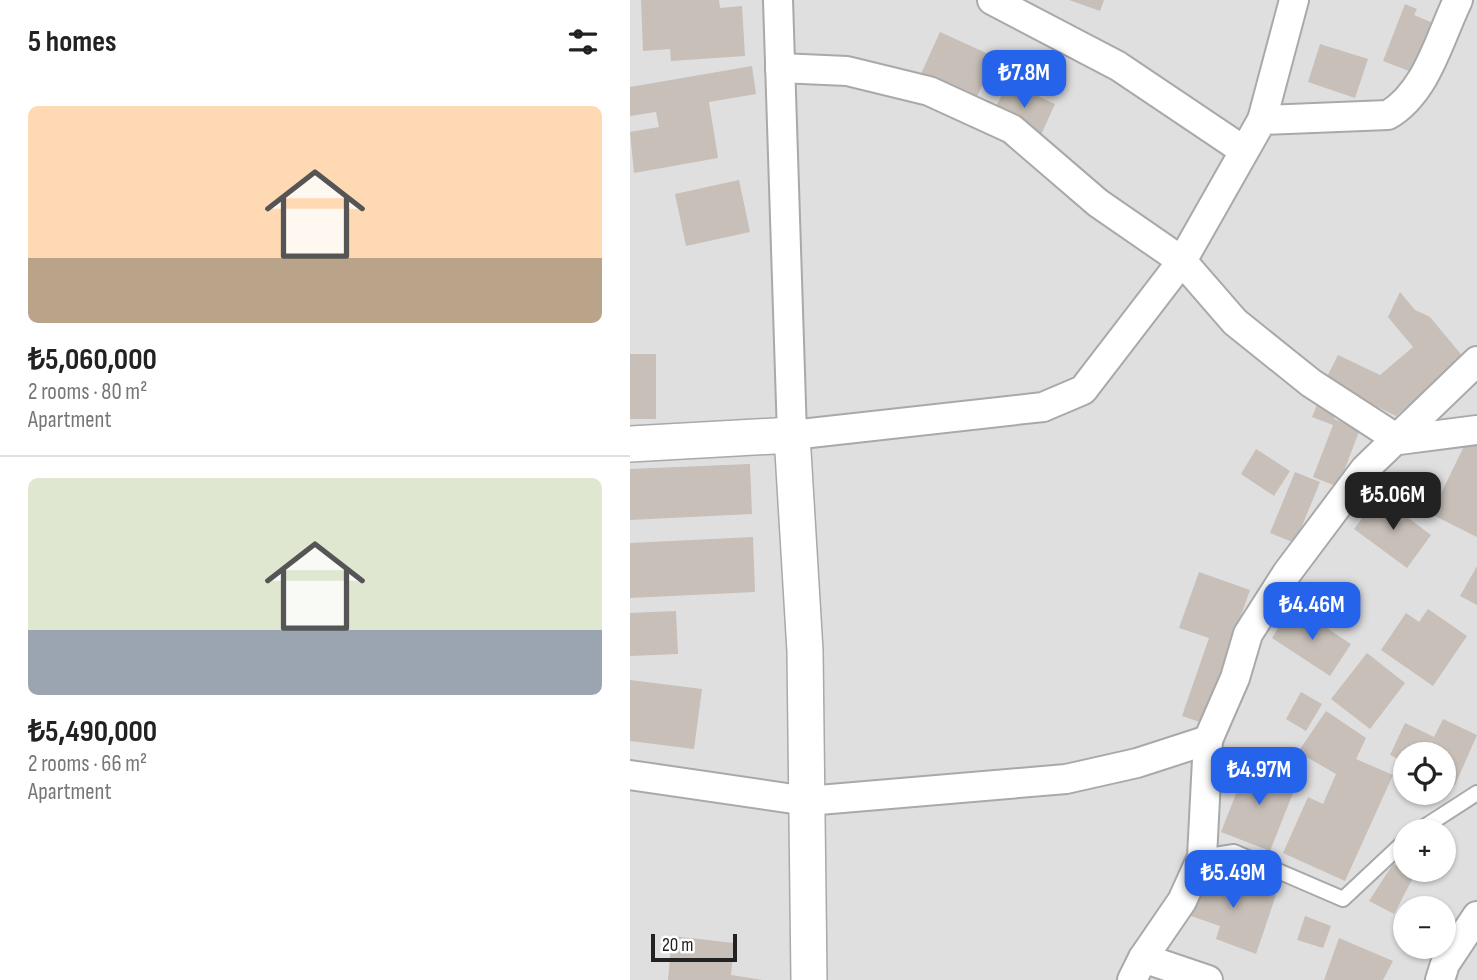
<!DOCTYPE html>
<meta charset="utf-8">
<style>
body{margin:0;font-family:"Sofia Sans Condensed",sans-serif;background:#f2f2f2;color:#222;height:100vh;display:flex;flex-direction:column;font-size:26px;white-space:nowrap}
*{box-sizing:border-box;margin:0}
p{font-size:23px;color:#767676}
.icon{flex:none;width:38px;height:38px;fill:none;stroke:currentColor;stroke-width:2;stroke-linecap:round;stroke-linejoin:round}
.map{position:relative;flex:1;overflow:hidden}
.side{display:flex;flex-direction:column;background:#fff;width:630px}
.side>*{flex:none}
.fabs{position:absolute;left:763px;top:742px;display:grid;gap:14px}
.fabs a{display:grid;place-items:center;width:63px;height:63px;border-radius:50%;background:#fff;box-shadow:0 2px 5px #0004;font-size:35px}
.scale{position:absolute;left:21px;bottom:18px;width:86px;box-sizing:border-box;padding-left:7px;border:4px solid #222;border-top:0;font-size:19px;line-height:24px;white-space:nowrap;color:#222;-webkit-text-stroke:5px #fff;paint-order:stroke}
.price{position:absolute;translate:-50% -60px;padding:0 16px;border-radius:14px;background:#2563eb;color:#fff;font-size:23px;line-height:46px;filter:drop-shadow(0 2px 4px #0008)}
.price::after{content:'';position:absolute;left:50%;top:42px;width:21px;height:16px;margin-left:-10px;background:inherit;clip-path:polygon(0 0,100% 0,50% 100%)}
.price.current{background:#222;color:#fff}
ul{padding:0;list-style:none}
li{display:grid;align-content:center;gap:14px;height:371px;padding:0 28px}
li+li{border-top:2px solid #e0e0e0}
li span{display:grid;place-items:center;height:217px;border-radius:10px;color:#555}
li>.icon{margin-inline-start:auto}
span .icon{width:126px;height:126px;fill:#fffc;stroke-width:1}
li b{font-size:30px}
h2{display:flex;justify-content:space-between;align-items:center;height:84px;padding:0 28px;font-size:30px}
main{display:flex;flex:1;min-height:0}
.map>svg:first-child{display:block}
</style>
<main>
<section class="side">
<h2>5 homes<svg class="icon" aria-label="filters" viewBox="0 0 24 24"><path d="M4 7h16M4 17h16"/><circle cx="9" cy="7" r="2"/><circle cx="15" cy="17" r="2"/></svg></h2>
<ul>
<li><span style="background:linear-gradient(#ffd9b3 70%,#b9a48a 0)"><svg class="icon" aria-label="home" viewBox="0 0 24 24"><path d="M3 11l9-7 9 7M6 9v11h12V9"/></svg></span><div><b>₺5,060,000</b><p>2 rooms · 80 m²</p><p>Apartment</p></div></li>
<li><span style="background:linear-gradient(#dfe7d0 70%,#9aa5b1 0)"><svg class="icon" aria-label="home" viewBox="0 0 24 24"><path d="M3 11l9-7 9 7M6 9v11h12V9"/></svg></span><div><b>₺5,490,000</b><p>2 rooms · 66 m²</p><p>Apartment</p></div></li>
</ul>
</section>
<div class="map">
<svg width="847" height="980" viewBox="0 0 847 980">
<rect width="100%" height="100%" fill="#f2efe9"/>
<path fill="#e0dfdf" fill-rule="evenodd" d="M 0,0 L 847,0 L 847,980 L 0,980 ZM 775,754 L 814,754 L 814,793 L 775,793 ZM 775,831 L 814,831 L 814,870 L 775,870 ZM 775,908 L 814,908 L 814,947 L 775,947 Z"/>
<g fill="#c7bfb8">
<path d="M 11,0 L 89,0 L 90,8 L 112,6 L 115,56 L 41,61 L 40,49 L 13,51 Z"/>
<path d="M 439,0 L 474,0 L 470,11 Z"/>
<path d="M 775,4 L 787,9 L 784,15 L 808,25 L 784,73 L 753,61 Z"/>
<path d="M 310,32 L 365,57 L 345,101 L 290,76 Z"/>
<path d="M 690,44 L 738,59 L 725,98 L 678,82 Z"/>
<path d="M 122,66 L 126,94 L 79,102 L 88,158 L 4,173 L 0,132 L 29,127 L 26,112 L 0,116 L 0,87 Z"/>
<path d="M 378,82 L 425,104 L 410,137 L 362,115 Z"/>
<path d="M 109,180 L 120,232 L 56,246 L 45,194 Z"/>
<path d="M 770,292 L 785,310 L 800,317 L 834,358 L 766,416 L 695,381 L 708,355 L 750,375 L 783,347 L 758,317 Z"/>
<rect x="0" y="354" width="26" height="65"/>
<path d="M 689,400 L 708,407 L 704,419 L 730,429 L 708,487 L 683,477 L 703,425 L 682,417 Z"/>
<path d="M 837,440 L 847,445 L 847,537 L 801,514 Z"/>
<path d="M 626,449 L 660,471 L 644,496 L 611,474 Z"/>
<path d="M 120,464 L 122,514 L 0,520 L 0,469 Z"/>
<path d="M 665,472 L 690,482 L 665,543 L 640,533 Z"/>
<path d="M 749,496 L 801,535 L 777,568 L 724,529 Z"/>
<path d="M 123,537 L 125,592 L 0,598 L 0,543 Z"/>
<path d="M 847,566 L 847,605 L 830,596 Z"/>
<path d="M 569,572 L 620,590 L 573,723 L 552,716 L 579,638 L 549,628 Z"/>
<path d="M 668,609 L 721,644 L 700,676 L 642,638 L 655,617 L 661,620 Z"/>
<path d="M 798,609 L 837,636 L 803,686 L 751,650 L 776,613 L 789,622 Z"/>
<path d="M 46,611 L 48,654 L 0,656 L 0,613 Z"/>
<path d="M 737,653 L 775,683 L 740,729 L 701,699 Z"/>
<path d="M 0,680 L 72,689 L 64,749 L 0,741 Z"/>
<path d="M 671,692 L 692,704 L 676,731 L 656,719 Z"/>
<path d="M 696,711 L 736,738 L 726,759 L 763,775 L 715,881 L 653,853 L 678,797 L 693,804 L 706,774 L 668,752 Z"/>
<path d="M 813,719 L 847,735 L 825,785 L 814,780 L 814,754 L 775,754 L 775,762 L 760,755 L 775,723 L 804,737 Z"/>
<path d="M 618,763 L 667,783 L 640,851 L 591,832 Z"/>
<path d="M 763,864 L 785,874 L 764,914 L 739,901 Z"/>
<path d="M 581,869 L 646,895 L 626,954 L 586,939 L 590,926 L 555,914 Z"/>
<path d="M 675,916 L 701,926 L 693,948 L 667,940 Z"/>
<path d="M 42,936 L 104,943 L 101,975 L 133,980 L 38,980 Z"/>
<path d="M 709,938 L 763,961 L 753,980 L 694,980 Z"/>
</g>
<g fill="none" stroke-linecap="round" stroke-linejoin="round">
<defs>
<g id="service">
<path d="M 788,831 L 847,793"/>
<path d="M 572,857 L 604,852 L 713,899 L 775,841"/>
</g>
<g id="minor">
<path d="M 148,0 L 162,435 L 413,407 L 453,390 L 552,261 L 632,120 L 758,115 C 797,92 809,39 828,0"/>
<path d="M 362,0 L 488,66 L 613,150"/>
<path d="M 150,68 L 217,71 L 299,91 L 382,129 L 468,203 L 552,261 L 605,322 L 681,383 L 769,440 L 847,430"/>
<path d="M 632,120 L 664,0"/>
<path d="M 0,775 L 177,801 L 436,779 L 507,763 L 578,740"/>
<path d="M 513,958 L 578,980"/>
<path d="M 502,980 L 513,958 L 552,901 L 572,857 L 578,740 L 605,678 L 618,634 L 657,573 L 735,469 L 847,361"/>
<path d="M 810,980 L 815,964 L 847,916"/>
</g>
<path id="tertiary" d="M 0,444 L 162,435 L 175,651 L 179,980"/>
</defs>
<use href="#service" stroke="#a9a9a9" stroke-width="18"/>
<use href="#minor" stroke="#a9a9a9" stroke-width="32"/>
<use href="#tertiary" stroke="#a9a9a9" stroke-width="38"/>
<use href="#service" stroke="#fff" stroke-width="14"/>
<use href="#minor" stroke="#fff" stroke-width="28"/>
<use href="#tertiary" stroke="#fff" stroke-width="35"/>
</g>
</svg>
<div class="fabs">
<a><svg class="icon" aria-label="locate" viewBox="0 0 24 24"><circle cx="12" cy="12" r="6"/><path d="M12 2v4M12 18v4M2 12h4M18 12h4"/></svg></a>
<a>+</a>
<a>−</a>
</div>
<div class="scale">20 m</div>
<b class="price" style="left:394px;top:110px">₺7.8M</b>
<b class="price current" style="left:763px;top:532px">₺5.06M</b>
<b class="price" style="left:682px;top:642px">₺4.46M</b>
<b class="price" style="left:629px;top:807px">₺4.97M</b>
<b class="price" style="left:603px;top:910px">₺5.49M</b>
</div>
</main>
